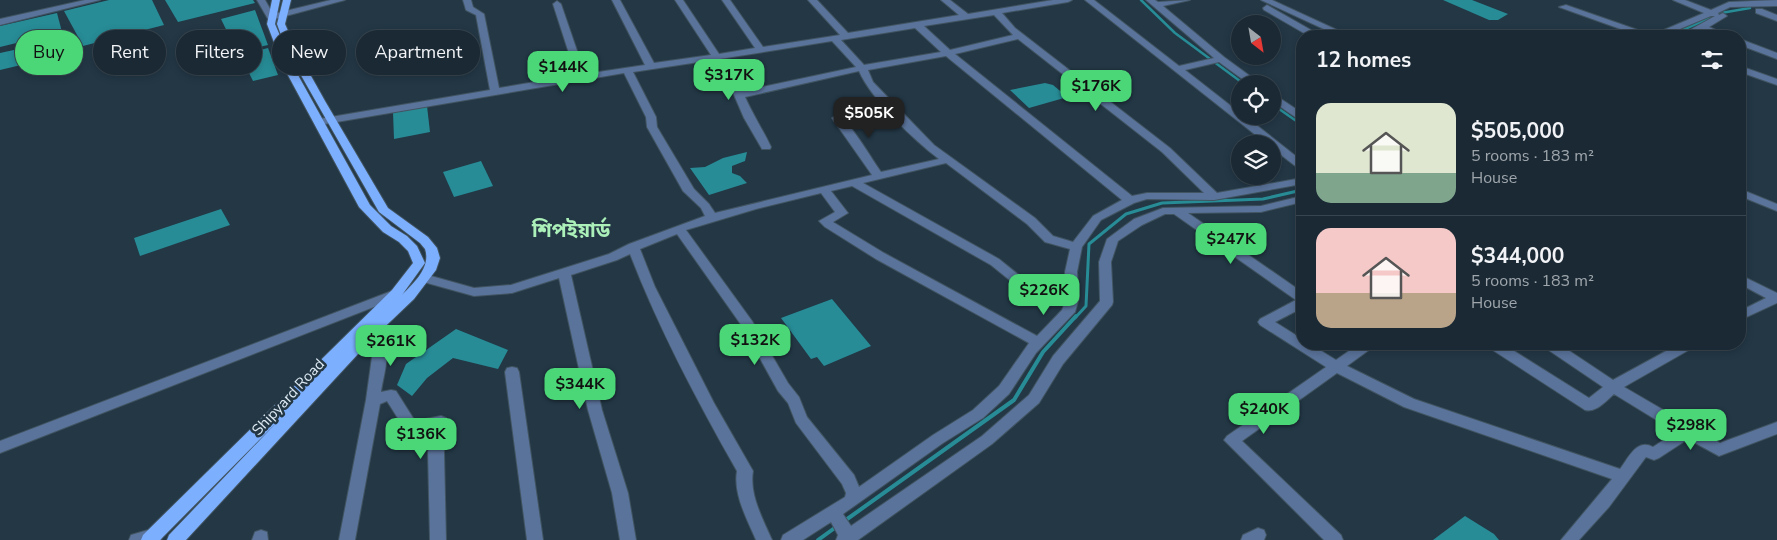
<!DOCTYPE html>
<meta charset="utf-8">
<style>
body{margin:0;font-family:"Nunito Sans","Noto Sans Bengali",sans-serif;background:#23313c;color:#f1f3f6;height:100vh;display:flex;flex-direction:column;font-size:19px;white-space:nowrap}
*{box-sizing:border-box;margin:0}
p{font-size:16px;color:#9fa6ac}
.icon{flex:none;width:28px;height:28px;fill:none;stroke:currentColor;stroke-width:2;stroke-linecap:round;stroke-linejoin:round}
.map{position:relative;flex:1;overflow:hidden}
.sheet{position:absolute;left:1296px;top:30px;width:450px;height:320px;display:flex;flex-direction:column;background:#1a2934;border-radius:20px;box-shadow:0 2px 8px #0003,0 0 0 1px #38454f}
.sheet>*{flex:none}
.banner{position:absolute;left:15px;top:30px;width:475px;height:45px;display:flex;gap:10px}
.needle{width:32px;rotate:149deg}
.buttons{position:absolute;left:1231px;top:15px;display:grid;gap:10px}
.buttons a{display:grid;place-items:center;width:50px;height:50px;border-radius:50%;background:#1a2934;box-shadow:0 2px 8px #0003,0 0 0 1px #38454f;font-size:25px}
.price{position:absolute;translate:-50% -42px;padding:0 11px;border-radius:10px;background:#4bd677;color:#111;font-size:16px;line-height:32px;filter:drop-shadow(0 1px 2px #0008)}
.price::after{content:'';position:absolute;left:50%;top:30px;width:15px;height:11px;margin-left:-8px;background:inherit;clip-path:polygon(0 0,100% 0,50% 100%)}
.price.active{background:#222;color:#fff}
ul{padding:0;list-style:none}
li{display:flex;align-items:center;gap:15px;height:125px;padding:0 20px}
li+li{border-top:1px solid #38454f}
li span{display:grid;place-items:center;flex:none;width:140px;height:100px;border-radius:15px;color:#555}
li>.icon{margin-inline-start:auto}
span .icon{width:60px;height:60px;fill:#fffc;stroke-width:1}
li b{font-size:21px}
h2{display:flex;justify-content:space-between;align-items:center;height:60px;padding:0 20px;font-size:21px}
.chip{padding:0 18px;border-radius:22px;background:#1a2934;box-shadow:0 2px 8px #0003,0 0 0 1px #38454f;font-size:18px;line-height:45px}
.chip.active{background:#4bd677;color:#111}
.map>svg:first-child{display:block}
</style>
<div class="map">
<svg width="1777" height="540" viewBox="0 0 1777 540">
<rect width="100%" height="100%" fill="#233745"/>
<g fill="#278c96">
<path d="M 109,0 L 152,0 L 164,25 L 83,46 L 64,11 Z"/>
<path d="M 165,0 L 253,0 L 255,3 L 178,22 Z"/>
<path d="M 1443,0 L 1472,0 L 1508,14 L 1498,20 L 1489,20 Z"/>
<path d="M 255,10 L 268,45 L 237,52 L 221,19 Z"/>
<path d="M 57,13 L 62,32 L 0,47 L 0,26 Z"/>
<path d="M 55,41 L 59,56 L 0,70 L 0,53 Z"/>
<path d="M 268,48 L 278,75 L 253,81 L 240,55 Z"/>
<path d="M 1045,83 L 1053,85 L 1065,95 L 1064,98 L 1029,108 L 1010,90 Z"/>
<path d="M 427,106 L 430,132 L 394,139 L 393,112 Z"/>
<path d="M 747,152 L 745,161 L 732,166 L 732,173 L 740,176 L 747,183 L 709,195 L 690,168 L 705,167 L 723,158 Z"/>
<path d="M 481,161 L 493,186 L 454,197 L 443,172 Z"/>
<path d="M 221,209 L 230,225 L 140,256 L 134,238 Z"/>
<path d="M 832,299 L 871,346 L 824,366 L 817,357 L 811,359 L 781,318 Z"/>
<path d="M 456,329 L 508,350 L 498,369 L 453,358 L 427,378 L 412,396 L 397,385 L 406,364 Z"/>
<path d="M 1465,516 L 1494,534 L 1499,540 L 1433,540 Z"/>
</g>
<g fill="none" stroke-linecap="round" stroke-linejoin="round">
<g stroke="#278c96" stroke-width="2.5">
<path d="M 1141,0 L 1175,33 L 1244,84"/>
<path d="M 1669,36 L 1721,13 L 1750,8"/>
<path d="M 1272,104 L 1302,125"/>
</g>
<path stroke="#278c96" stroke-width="3" d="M 1075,318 L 1086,306 L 1089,244 L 1126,214 L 1162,203 L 1263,199 L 1302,190"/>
<g stroke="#278c96" stroke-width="4">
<path d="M 843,522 L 1014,400 L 1043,352 L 1076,316"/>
<path d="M 818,540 L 836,527"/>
</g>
<defs>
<g id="minor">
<path d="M 85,0 L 100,0 L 0,25 L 0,19 Z"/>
<path d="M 257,0 L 265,0 L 273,14 L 331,0 L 345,0 L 271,20 L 268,19 Z"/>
<path d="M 463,0 L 471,0 L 473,7 L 484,14 L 499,88 L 576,75 L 553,4 L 557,1 L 561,4 L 585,74 L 645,65 L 612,0 L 620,0 L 654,63 L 711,55 L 675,0 L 683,0 L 719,54 L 755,48 L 722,0 L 730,0 L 763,47 L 840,35 L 808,0 L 817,0 L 848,33 L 959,15 L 941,0 L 950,0 L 968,14 L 1053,0 L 1072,0 L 1068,2 L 1002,13 L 1015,28 L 1170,148 L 1217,193 L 1302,178 L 1302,184 L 1214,200 L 1147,199 L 1134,203 L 1101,220 L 1082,247 L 1077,272 L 1079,298 L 1075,312 L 1036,353 L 1009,394 L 983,418 L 943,443 L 843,514 L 851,526 L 982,436 L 1029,395 L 1053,356 L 1100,301 L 1099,262 L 1107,239 L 1134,219 L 1163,208 L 1261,206 L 1302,196 L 1302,202 L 1261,212 L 1188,213 L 1302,292 L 1302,308 L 1275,322 L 1302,339 L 1302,344 L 1310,344 L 1336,360 L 1359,344 L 1375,344 L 1373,347 L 1347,366 L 1414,399 L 1620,469 C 1629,457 1637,438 1653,447 L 1676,432 L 1614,394 C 1606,401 1596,413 1585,410 L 1488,347 L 1486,344 L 1503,344 L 1589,398 L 1603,387 L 1544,347 L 1542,344 L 1559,344 L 1613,380 L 1679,344 L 1696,344 L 1694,347 L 1624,387 L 1720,443 L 1777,422 L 1777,434 L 1719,456 L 1688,439 L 1659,458 L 1654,460 L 1646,457 L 1609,507 L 1579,540 L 1561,540 L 1612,479 L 1404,407 L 1337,373 L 1242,441 L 1341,535 L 1343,540 L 1324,540 L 1224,440 L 1227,436 L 1326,367 L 1260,325 L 1258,322 L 1260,319 L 1296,300 L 1174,214 L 1165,214 L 1142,225 L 1118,241 L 1111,262 L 1113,302 L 1112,305 L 1063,364 L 1039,403 L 992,444 L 858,540 L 836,540 L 838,535 L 831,522 L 803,540 L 781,540 L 783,535 L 845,497 L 846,493 L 842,484 L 796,423 L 788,403 L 778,391 L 742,326 L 677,234 L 640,249 L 655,287 L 714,403 L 753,471 C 749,495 763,519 772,540 L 756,540 C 747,519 733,494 737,471 C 697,401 659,329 630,254 L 617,260 L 571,275 L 602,410 L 628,493 L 636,540 L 620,540 L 612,493 L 588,410 L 559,278 L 512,293 L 474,296 L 420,281 L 418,278 L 424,274 L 474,288 L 511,285 L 609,254 L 629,244 L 705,216 L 701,208 L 683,191 L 647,127 L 646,117 L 624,73 L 319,125 L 314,122 L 319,119 L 490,90 L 476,15 L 466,10 ZM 994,15 L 1013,35 L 950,50 L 924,26 ZM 915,28 L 941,52 L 864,65 L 841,40 ZM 1018,39 L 1162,152 L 1204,193 L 1147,193 L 1132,196 L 955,54 ZM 832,41 L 856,67 L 743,91 L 738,83 L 718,81 L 707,61 ZM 946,56 L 952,61 L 1122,200 L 1093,216 L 1073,242 L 1053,236 L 1035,218 L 934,145 L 873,82 L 868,70 ZM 699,62 L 712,86 L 731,88 L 744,118 L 762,149 L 770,149 L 771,147 C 763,130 753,115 745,97 L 859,71 C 871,99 915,141 939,159 L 881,172 C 873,161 848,118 837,115 L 832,118 L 872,175 L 715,213 L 709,204 L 694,189 L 657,127 L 656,117 L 633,72 ZM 946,163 L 1027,224 L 1045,242 L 1070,249 L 1065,272 L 1066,296 L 1020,276 L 999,259 L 863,183 ZM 852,186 L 991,265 L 1012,282 L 1064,305 L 1062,310 L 1037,336 L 884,253 L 833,222 L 848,213 L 831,191 ZM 821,193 L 835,212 L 819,221 L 825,227 L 876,259 L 1029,343 L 999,386 L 973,410 L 933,435 L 859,487 L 854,475 L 807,417 L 799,397 L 788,383 L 752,321 L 686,230 L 756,209 Z"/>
<path d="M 1085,0 L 1094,0 L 1179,66 L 1214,58 L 1146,0 L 1155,0 L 1158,2 L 1190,0 L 1163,6 L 1224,57 L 1261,84 L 1249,84 L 1219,62 L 1185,70 L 1240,113 L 1240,116 L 1245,116 L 1302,161 L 1302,169 L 1298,168 L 1272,148 L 1272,144 L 1267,144 Z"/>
<path d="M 1261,0 L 1272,0 L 1350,36 L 1339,36 Z"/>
<path d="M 1673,0 L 1685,0 L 1711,10 L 1729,2 L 1777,0 L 1777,6 L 1730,7 L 1718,13 L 1719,15 L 1723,13 L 1727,16 L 1709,27 L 1729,36 L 1718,36 L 1702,30 L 1689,36 L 1679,36 L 1715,16 L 1711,16 L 1663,36 L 1640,36 L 1559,7 L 1566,5 L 1652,35 L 1704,13 Z"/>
<path d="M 1267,5 L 1318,34 L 1319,36 L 1309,36 L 1264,10 L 1263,8 Z"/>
<path d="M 1756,9 L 1762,9 L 1777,15 L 1777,21 L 1756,13 Z"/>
<path d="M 1568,33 L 1572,36 L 1563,36 L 1564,34 Z"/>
<path d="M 1740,39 L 1777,53 L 1777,59 L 1740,45 Z"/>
<path d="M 1740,66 L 1777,79 L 1777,85 L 1740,72 Z"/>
<path d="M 1272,93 L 1302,113 L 1302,120 L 1298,119 L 1272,101 Z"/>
<path d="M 1740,189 L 1777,204 L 1777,211 L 1740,196 Z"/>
<path d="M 1740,275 L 1777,293 L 1777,303 L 1740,320 L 1740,311 L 1766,298 L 1740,284 Z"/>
<path d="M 397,289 L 402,290 L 403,293 L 402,296 L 0,453 L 0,441 Z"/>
<path d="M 365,333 L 380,336 C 393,349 383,376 381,392 L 391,390 L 396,391 L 415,421 L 441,416 L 446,418 L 448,422 L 444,452 L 446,540 L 430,540 L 428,452 L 432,429 L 411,433 L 406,431 L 387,401 L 380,404 L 355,540 L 339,540 L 366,400 L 373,350 L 371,343 L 360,341 L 358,338 L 360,335 Z"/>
<path d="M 512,367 L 517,368 L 519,372 L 543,540 L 527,540 L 505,372 L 507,368 Z"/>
<path d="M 155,528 L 161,530 L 163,535 L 161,540 L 129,540 L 131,535 Z"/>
<path d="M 1258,528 L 1264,530 L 1266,535 L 1264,540 L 1241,540 L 1243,535 Z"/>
<path d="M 261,530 L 267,532 L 268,540 L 252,540 L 255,532 Z"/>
</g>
<path id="major" d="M 272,0 L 280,0 L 275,24 L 293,66 L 370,205 L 391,226 L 407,236 L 417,246 L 425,263 L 402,295 C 415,282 431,267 425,249 L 420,243 L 379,212 L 286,49 L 277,24 L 283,0 L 291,0 L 285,24 L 296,49 L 325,101 L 388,208 L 428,237 L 437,248 L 440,258 L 436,270 L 414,299 L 370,341 L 186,540 L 167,540 L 169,535 L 280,419 L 160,540 L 141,540 L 143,535 L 392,290 L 413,263 L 408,251 L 399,242 L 383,232 L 359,207 L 283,66 L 267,24 Z"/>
</defs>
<use href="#minor" stroke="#415461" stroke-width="2"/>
<use href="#major" stroke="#415461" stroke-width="2"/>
<use href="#minor" fill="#5a739a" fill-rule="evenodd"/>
<use href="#major" fill="#7dafff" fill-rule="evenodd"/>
</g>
<g text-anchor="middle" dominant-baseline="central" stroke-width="5" stroke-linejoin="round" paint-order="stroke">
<g font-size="15" fill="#deeaf3" stroke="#233745">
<text transform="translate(288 397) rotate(-47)">Shipyard Road</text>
</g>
<g font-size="20" font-weight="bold" fill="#abefb9" stroke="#233745">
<text x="571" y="230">শিপইয়ার্ড</text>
</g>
</g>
</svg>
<div class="buttons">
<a><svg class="needle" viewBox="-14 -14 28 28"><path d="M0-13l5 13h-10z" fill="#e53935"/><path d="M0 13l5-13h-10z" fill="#9fa6ac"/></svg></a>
<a><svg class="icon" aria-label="locate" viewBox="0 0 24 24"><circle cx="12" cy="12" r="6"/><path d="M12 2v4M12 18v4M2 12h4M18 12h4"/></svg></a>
<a><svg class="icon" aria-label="layers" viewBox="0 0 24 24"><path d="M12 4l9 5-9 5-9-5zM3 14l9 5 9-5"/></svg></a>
</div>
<b class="price" style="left:563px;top:93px">$144K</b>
<b class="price" style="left:729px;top:101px">$317K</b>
<b class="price" style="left:1096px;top:112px">$176K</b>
<b class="price active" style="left:869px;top:139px">$505K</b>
<b class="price" style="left:1231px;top:265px">$247K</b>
<b class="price" style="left:1044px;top:316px">$226K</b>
<b class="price" style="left:755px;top:366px">$132K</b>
<b class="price" style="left:391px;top:367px">$261K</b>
<b class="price" style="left:580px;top:410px">$344K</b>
<b class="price" style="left:1264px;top:435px">$240K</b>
<b class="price" style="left:1691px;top:451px">$298K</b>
<b class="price" style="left:421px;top:460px">$136K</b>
<div class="banner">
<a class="chip active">Buy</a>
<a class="chip">Rent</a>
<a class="chip">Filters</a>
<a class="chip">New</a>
<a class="chip">Apartment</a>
</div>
<section class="sheet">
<h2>12 homes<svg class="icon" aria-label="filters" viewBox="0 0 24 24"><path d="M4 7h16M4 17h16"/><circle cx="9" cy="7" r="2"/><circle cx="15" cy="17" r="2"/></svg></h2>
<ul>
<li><span style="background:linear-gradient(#dfe7d0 70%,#7fa58c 0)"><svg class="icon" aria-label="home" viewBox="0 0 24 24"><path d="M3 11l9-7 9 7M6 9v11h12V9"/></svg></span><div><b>$505,000</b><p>5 rooms · 183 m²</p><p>House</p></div></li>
<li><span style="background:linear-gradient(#f6c9c9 65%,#b9a48a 0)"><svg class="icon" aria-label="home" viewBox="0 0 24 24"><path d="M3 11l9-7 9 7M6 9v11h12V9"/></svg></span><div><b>$344,000</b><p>5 rooms · 183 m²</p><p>House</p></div></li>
</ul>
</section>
</div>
